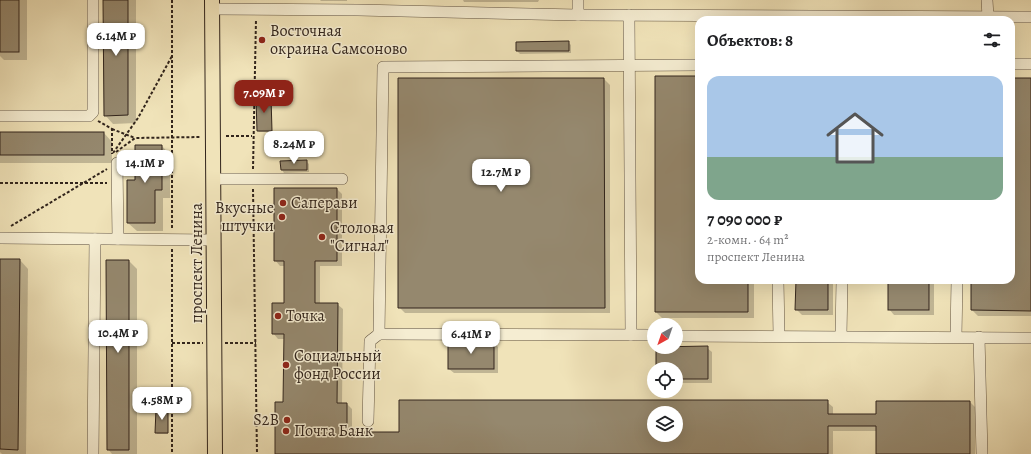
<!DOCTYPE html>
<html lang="ru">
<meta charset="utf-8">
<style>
body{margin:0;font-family:Alegreya,serif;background:#f6f6f6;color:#202124;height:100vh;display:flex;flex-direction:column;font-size:15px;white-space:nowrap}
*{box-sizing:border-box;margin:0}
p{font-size:13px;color:#757577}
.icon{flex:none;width:22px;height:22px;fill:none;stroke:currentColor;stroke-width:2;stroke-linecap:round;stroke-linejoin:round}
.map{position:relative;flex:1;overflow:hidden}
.side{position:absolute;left:695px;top:16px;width:320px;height:268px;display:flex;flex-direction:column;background:#fff;border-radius:12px;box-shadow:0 4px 16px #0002}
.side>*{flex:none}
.needle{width:26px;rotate:220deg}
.fabs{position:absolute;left:647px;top:318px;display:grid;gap:8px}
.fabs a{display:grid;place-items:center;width:36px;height:36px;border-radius:50%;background:#fff;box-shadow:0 4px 16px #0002;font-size:20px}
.price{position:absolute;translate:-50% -34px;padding:0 9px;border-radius:8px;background:#fff;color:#222;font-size:13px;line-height:26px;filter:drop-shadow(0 1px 2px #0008)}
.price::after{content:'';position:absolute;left:50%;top:24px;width:12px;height:9px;margin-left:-6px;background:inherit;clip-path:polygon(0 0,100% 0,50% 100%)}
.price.active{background:#8f2418;color:#fff}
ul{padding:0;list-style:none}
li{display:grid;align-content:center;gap:8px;height:212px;padding:0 12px}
li span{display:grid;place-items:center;height:124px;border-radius:12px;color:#555}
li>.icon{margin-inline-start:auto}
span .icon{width:72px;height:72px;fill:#fffc;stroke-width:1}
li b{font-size:17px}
h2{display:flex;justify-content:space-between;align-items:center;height:48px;padding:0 12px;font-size:17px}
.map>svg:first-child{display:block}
</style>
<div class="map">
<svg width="1031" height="454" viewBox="0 0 1031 454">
<rect width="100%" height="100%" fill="#f0e3b9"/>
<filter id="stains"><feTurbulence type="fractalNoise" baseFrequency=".005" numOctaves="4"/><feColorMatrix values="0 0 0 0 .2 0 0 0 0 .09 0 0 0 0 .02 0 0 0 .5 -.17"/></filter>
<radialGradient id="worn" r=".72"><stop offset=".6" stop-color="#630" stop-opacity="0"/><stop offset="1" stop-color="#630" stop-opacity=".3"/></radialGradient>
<g fill="#0003" fill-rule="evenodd">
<path d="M 0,0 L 27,0 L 27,60 L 4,60 L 0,56 Z"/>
<path d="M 104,0 L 136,0 L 136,123 L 113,124 L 105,115 Z"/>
<path d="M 320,0 L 347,0 L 347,1 L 321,1 Z"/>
<path d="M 463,0 L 539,0 L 538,2 L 464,2 Z"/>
<path d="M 568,42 L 571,45 L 571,53 L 520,54 L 517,51 Z"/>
<path d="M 699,77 L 699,280 L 754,280 L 754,318 L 662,318 L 656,312 Z"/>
<path d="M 604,79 L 610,85 L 610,313 L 405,313 L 399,307 Z"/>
<path d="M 1011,79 L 1031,79 L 1031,316 L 978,316 L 972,310 L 972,280 L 1011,280 Z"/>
<path d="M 270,99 L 272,132 L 259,132 L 258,131 Z"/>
<path d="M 0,133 L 104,133 L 112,142 L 112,163 L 0,163 Z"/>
<path d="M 162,146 L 170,155 L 170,198 L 163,198 L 163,231 L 137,231 L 128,223 Z"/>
<path d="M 306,161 L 309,164 L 309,172 L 284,173 L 282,170 Z"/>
<path d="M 337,189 L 342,194 L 342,266 L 320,266 L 320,304 L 337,304 L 343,309 L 342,404 L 347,404 L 352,409 L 352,433 L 400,433 L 400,401 L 827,402 L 833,407 L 833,415 L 877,415 L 970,402 L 975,407 L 975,454 L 877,454 L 877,431 L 833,431 L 833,454 L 276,454 L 284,403 L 285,339 L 278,339 L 273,333 L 285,304 L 285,266 L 280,266 L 275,260 ZM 654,413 L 676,413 L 676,435 L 654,435 Z"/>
<path d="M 0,260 L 20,260 L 28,269 L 26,454 L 2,454 L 0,452 Z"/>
<path d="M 129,261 L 137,269 L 137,454 L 112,454 L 108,449 Z"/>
<path d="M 797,280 L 833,280 L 833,315 L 802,315 L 796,309 Z"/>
<path d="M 889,280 L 934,280 L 934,315 L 894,315 L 889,309 Z"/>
<path d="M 493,342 L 498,347 L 498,373 L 454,373 L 449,369 Z"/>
<path d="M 707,348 L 712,352 L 712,383 L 676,383 L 676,369 L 657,369 Z"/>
<path d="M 167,410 L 168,434 L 157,434 L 156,432 Z"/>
</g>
<g fill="#95886e" stroke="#32251c" fill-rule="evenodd">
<rect x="0" y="0" width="19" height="52"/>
<path d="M 103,0 L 128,0 L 128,115 L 104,116 Z"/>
<path d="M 569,41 L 569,51 L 516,51 L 516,42 Z"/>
<path d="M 655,76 L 699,76 L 699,280 L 748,280 L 748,312 L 655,312 Z"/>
<path d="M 398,78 L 604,78 L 605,308 L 398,308 Z"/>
<path d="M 1011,78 L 1031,78 L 1031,311 L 971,310 L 971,280 L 1011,280 Z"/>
<path d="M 256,98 L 271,98 L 272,131 L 257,131 Z"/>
<rect x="0" y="132" width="104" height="23"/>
<path d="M 135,145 L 162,145 L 162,190 L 155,190 L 155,223 L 127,223 L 127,180 L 135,180 Z"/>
<path d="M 307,160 L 307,170 L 281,170 L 280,161 Z"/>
<path d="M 274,188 L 337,188 L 337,261 L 315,261 L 315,303 L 338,303 L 337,403 L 347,403 L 347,432 L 399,432 L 399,400 L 828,400 L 828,414 L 876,414 L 876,401 L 970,401 L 970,454 L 876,454 L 876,426 L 828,426 L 828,454 L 275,454 L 275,402 L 283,402 L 284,334 L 272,334 L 272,303 L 284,303 L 284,261 L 274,261 ZM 654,413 L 676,413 L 676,435 L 654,435 Z"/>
<path d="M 0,259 L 20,259 L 18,450 L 0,449 Z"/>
<path d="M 106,260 L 129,260 L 129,450 L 107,450 Z"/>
<path d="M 796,280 L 828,280 L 828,310 L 795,310 Z"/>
<rect x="888" y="280" width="41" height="30"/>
<rect x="448" y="341" width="46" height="28"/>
<path d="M 708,346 L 708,379 L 676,379 L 676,369 L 656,369 L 656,347 Z"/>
<path d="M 156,409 L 168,409 L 168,433 L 155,433 Z"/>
</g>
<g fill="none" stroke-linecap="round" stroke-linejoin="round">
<defs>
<g id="minor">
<path d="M 987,0 L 988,17"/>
<path d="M 212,9 L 358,10 L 578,15 L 1031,17"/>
<path d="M 578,15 L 578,0"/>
<path d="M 629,15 L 631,335"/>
<path d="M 1011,64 L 1031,64"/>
<path d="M 0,116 L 89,116 L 93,112 L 93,0"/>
<path d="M 117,163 L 118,239"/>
<path d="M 214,179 L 342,179"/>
<path d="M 0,238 L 214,240"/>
<path d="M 778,280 L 779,336"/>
<path d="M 654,335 L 379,334 L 383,67 L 699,65"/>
<path d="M 676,336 L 1031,338"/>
<path d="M 841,336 L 842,280"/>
<path d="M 956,337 L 957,280"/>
<path d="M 979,337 L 982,454"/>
<path d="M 368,421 L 370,341 L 379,334"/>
<path d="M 93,454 L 95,239"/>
</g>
<path id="major" d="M 212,0 L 215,454"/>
</defs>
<use href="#minor" stroke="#625443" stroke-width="12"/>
<use href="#major" stroke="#32251c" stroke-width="16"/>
<g stroke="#32251c" stroke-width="2" stroke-dasharray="3 2" stroke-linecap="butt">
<path d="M 172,0 L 172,229"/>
<path d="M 98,121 L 112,129 L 112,154"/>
<path d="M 112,129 L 135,138"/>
<path d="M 226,136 L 252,136"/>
<path d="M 116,152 L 135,138 L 201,137"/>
<path d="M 113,153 L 138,118 L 172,56"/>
<path d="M 253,169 L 256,19"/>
<path d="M 0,183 L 107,183"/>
<path d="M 253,189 L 257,454"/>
<path d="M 11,226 L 107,169"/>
<path d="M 172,249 L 172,454"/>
<path d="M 172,343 L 203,343"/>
<path d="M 225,343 L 256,343"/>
</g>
<use href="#minor" stroke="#f5edd2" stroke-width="11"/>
<use href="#major" stroke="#f0e3b9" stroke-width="14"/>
</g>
<g fill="#8f2418" stroke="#f5edd2" stroke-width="1.5">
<circle cx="262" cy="40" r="4"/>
<circle cx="283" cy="203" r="4"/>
<circle cx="282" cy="217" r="4"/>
<circle cx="322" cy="237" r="4"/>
<circle cx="278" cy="316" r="4"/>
<circle cx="286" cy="365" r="4"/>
<circle cx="287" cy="420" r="4"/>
<circle cx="286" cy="431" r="4"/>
</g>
<g text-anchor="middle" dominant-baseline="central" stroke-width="3" stroke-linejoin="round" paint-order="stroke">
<g font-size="16" fill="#32251c" stroke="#f5edd2" text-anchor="start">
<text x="270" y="31">Восточная<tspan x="270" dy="18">окраина Самсоново</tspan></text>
<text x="291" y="203">Саперави</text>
<text x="274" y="208" text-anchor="end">Вкусные<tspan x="274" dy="18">штучки</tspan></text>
<text x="330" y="228">Столовая<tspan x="330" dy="18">"Сигнал"</tspan></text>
<text x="286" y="316">Точка</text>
<text x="294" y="356">Социальный<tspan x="294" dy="18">фонд России</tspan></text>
<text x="279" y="420" text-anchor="end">S2B</text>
<text x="294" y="431">Почта Банк</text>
</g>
<g font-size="16" fill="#32251c" stroke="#f5edd2">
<text transform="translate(197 263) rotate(-90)">проспект Ленина</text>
</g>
</g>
<rect width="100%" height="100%" filter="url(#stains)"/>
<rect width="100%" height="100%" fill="url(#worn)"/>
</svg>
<div class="fabs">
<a><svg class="needle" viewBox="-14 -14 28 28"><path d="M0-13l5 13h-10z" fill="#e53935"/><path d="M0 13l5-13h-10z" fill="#757577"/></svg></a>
<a><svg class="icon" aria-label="locate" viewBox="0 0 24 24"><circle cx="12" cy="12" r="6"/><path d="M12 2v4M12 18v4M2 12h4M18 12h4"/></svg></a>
<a><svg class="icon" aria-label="layers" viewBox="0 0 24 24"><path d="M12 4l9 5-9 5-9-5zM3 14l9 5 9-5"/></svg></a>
</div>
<b class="price" style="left:116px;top:57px">6.14M ₽</b>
<b class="price active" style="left:264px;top:114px">7.09M ₽</b>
<b class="price" style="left:294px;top:165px">8.24M ₽</b>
<b class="price" style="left:145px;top:184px">14.1M ₽</b>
<b class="price" style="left:501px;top:193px">12.7M ₽</b>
<b class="price" style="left:118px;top:354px">10.4M ₽</b>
<b class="price" style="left:471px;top:355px">6.41M ₽</b>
<b class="price" style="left:162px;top:421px">4.58M ₽</b>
<section class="side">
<h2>Объектов: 8<svg class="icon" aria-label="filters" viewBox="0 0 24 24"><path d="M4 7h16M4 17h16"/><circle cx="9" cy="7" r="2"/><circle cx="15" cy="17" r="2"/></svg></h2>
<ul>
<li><span style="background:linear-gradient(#a9c7e8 65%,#7fa58c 0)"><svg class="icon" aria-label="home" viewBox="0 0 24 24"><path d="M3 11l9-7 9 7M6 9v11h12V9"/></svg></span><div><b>7 090 000 ₽</b><p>2-комн. · 64 m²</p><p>проспект Ленина</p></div></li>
</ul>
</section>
</div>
